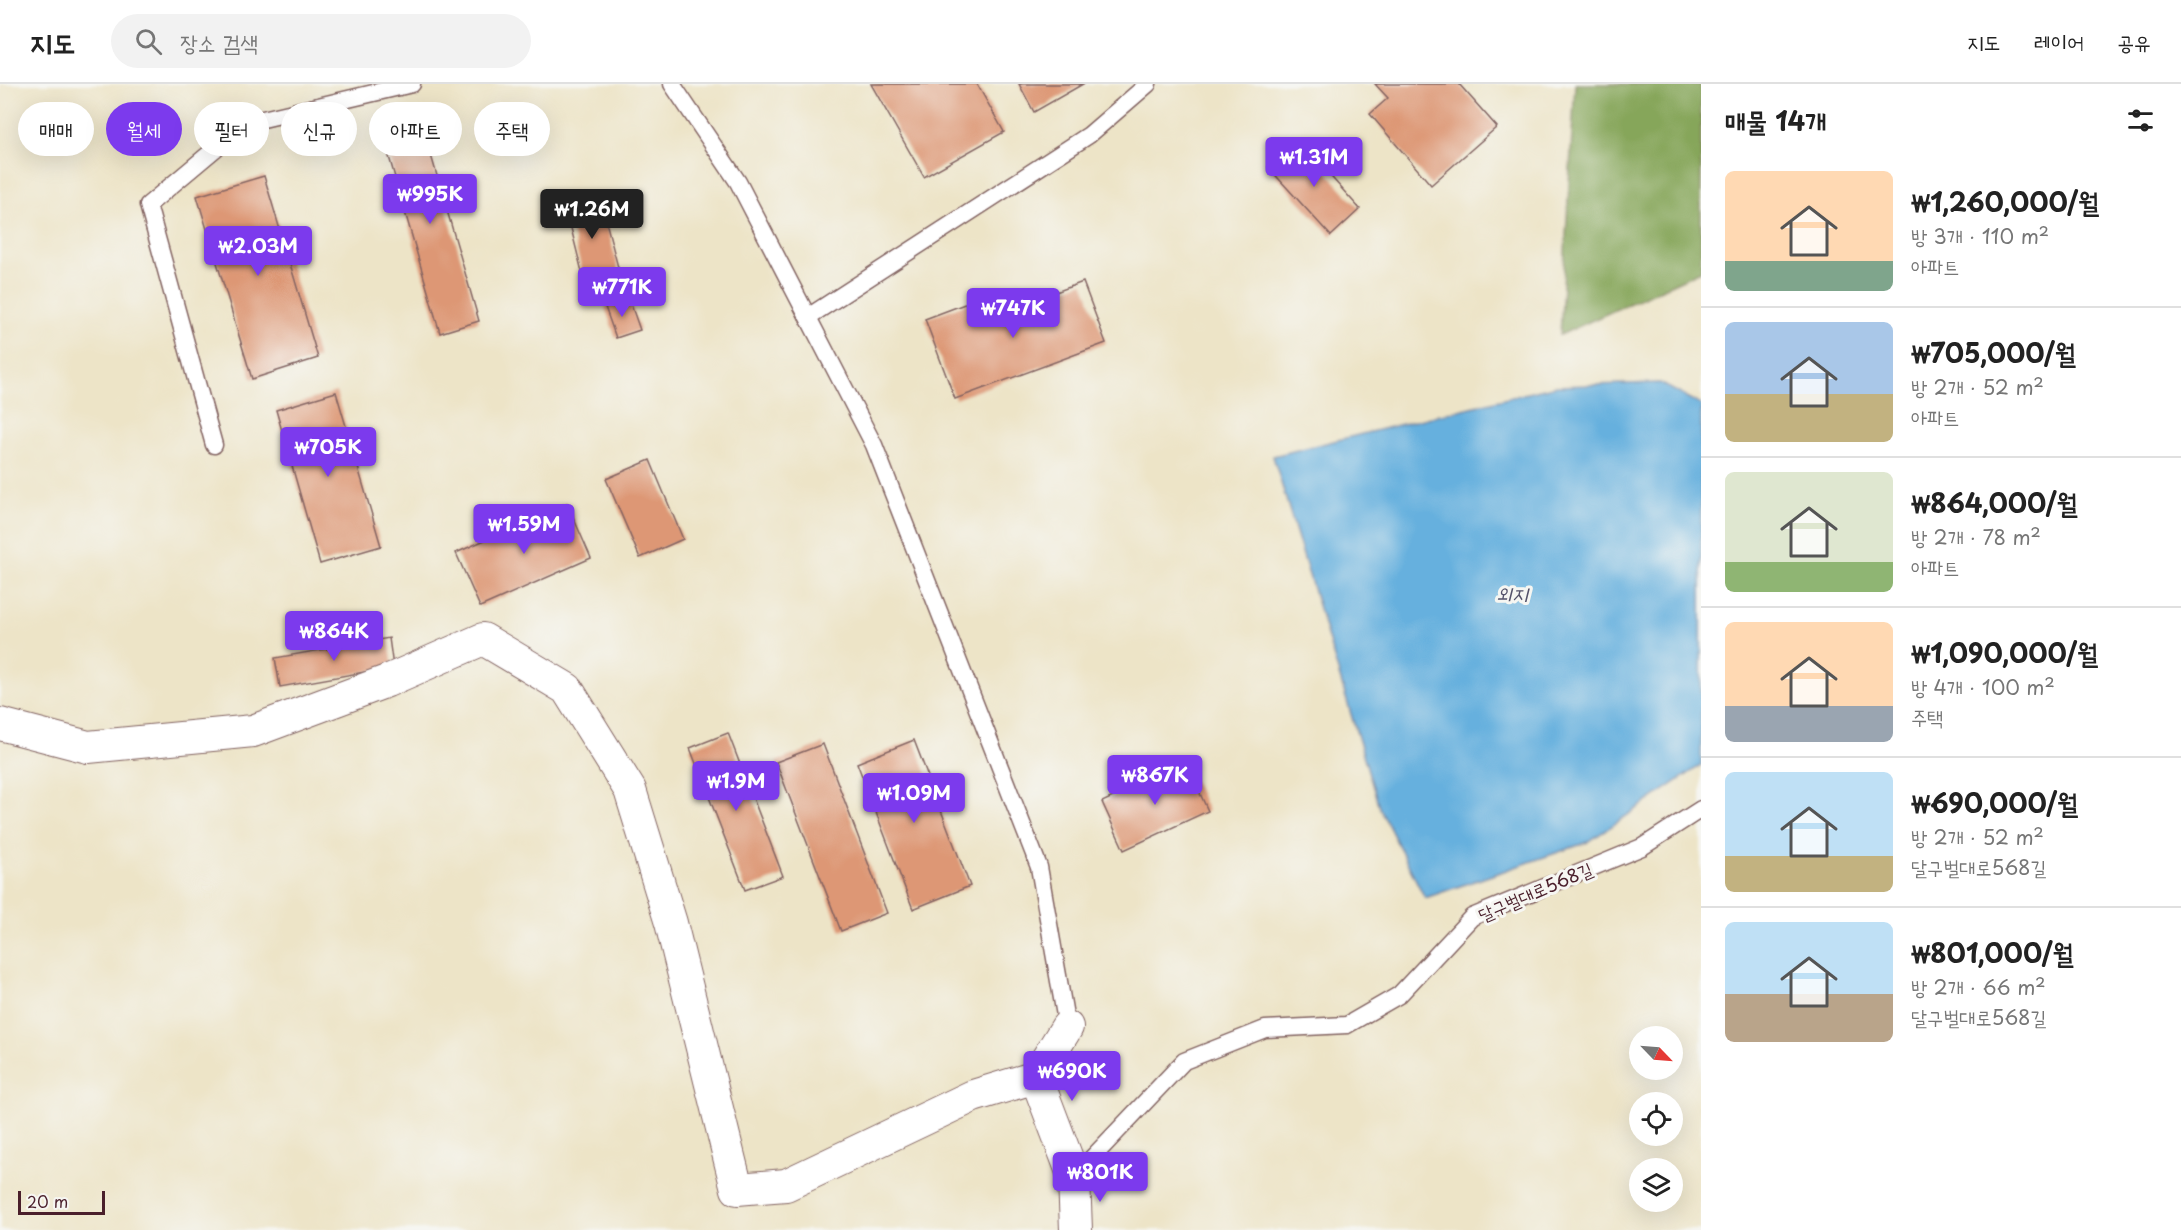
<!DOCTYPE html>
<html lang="ko">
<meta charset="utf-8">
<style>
body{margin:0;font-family:"Playpen Sans","Poor Story",sans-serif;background:#f2f2f2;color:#222;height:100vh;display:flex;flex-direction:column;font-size:22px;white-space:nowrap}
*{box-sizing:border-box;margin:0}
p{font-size:20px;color:#767676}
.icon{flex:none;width:33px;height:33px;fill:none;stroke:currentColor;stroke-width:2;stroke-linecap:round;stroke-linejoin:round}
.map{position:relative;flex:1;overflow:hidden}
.side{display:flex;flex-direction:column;background:#fff;width:480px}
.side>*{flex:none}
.hud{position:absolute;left:18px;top:18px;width:570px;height:54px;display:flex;gap:12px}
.needle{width:39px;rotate:115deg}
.controls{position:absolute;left:1629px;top:942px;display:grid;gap:12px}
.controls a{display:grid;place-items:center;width:54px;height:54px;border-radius:50%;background:#fff;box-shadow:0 6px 24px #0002;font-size:30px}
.scale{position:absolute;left:18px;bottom:15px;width:87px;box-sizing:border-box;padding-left:6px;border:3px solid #4a1f2b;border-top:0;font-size:16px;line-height:21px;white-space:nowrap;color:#4a1f2b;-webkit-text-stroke:4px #f6f6f2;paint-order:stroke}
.price{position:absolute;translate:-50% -51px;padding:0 14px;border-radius:6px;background:#7c3aed;color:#fff;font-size:20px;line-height:39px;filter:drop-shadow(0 2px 3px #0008)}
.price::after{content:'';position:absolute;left:50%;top:36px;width:18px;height:14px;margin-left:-9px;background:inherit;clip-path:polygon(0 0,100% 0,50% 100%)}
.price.active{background:#222;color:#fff}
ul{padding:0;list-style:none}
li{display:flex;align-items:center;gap:18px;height:150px;padding:0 24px}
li+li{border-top:2px solid #e0e0e0}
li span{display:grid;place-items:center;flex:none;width:168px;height:120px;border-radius:9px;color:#555}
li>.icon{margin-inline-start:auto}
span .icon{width:72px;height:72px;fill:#fffc;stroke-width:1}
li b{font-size:26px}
h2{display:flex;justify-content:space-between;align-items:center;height:72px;padding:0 24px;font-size:26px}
.pill{padding:0 21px;border-radius:27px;background:#fff;box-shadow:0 6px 24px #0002;font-size:21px;line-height:54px}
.pill.active{background:#7c3aed;color:#fff}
header{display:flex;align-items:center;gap:36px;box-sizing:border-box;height:84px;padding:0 30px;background:#fff;border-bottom:2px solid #e0e0e0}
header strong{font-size:28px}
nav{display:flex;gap:33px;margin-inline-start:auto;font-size:21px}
.search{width:420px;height:54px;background:#f2f2f2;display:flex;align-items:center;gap:15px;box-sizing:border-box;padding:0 21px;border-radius:33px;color:#767676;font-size:22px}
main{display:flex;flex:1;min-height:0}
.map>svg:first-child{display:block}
</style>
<header>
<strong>지도</strong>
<div class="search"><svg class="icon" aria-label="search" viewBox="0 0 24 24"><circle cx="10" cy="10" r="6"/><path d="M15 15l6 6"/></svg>장소 검색</div>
<nav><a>지도</a><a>레이어</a><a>공유</a></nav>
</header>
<main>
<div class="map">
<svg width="1701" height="1146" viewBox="0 0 1701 1146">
<rect width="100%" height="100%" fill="#f6f6f2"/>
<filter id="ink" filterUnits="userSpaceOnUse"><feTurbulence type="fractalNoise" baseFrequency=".0167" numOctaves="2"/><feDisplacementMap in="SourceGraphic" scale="12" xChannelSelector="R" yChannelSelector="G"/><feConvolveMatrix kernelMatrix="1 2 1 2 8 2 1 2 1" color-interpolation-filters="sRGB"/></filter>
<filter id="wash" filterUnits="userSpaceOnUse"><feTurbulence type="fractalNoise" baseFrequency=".008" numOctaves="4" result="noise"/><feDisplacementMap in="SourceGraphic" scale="24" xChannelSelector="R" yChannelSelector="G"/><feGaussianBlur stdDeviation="1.35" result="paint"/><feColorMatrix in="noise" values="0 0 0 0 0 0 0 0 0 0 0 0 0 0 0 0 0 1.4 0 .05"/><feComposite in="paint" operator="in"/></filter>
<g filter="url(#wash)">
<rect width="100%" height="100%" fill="#ede4c7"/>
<path fill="#86a65a" stroke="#686242" stroke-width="1.5" d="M 1575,0 L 1701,0 L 1701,187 L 1560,251 Z"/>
<path fill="#66b0de" stroke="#586884" stroke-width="1.5" d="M 1660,299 L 1701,321 L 1701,681 L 1588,758 L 1425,814 L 1379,723 L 1273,372 L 1556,302 Z"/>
<g id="blocks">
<g fill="#dd9775">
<path d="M 871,0 L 977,0 L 1004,48 L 924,93 Z"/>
<path d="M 1019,0 L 1083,0 L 1034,28 Z"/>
<path d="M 1375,0 L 1459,0 L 1497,43 L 1431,101 L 1370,30 L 1388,14 Z"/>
<path d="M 420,33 L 479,237 L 440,249 L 381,45 Z"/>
<path d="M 1298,56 L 1360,125 L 1331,152 L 1268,83 Z"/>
<path d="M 264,92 L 318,274 L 252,295 L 197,112 Z"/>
<path d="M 599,111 L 620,191 L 585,200 L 565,120 Z"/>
<path d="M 1083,198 L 1106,259 L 955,315 L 925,235 L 970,218 L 977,237 Z"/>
<path d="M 629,215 L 640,246 L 616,254 L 605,223 Z"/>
<path d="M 336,308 L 381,462 L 320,480 L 276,326 Z"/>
<path d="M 650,376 L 683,455 L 640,474 L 606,395 Z"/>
<path d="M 567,419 L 591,474 L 480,523 L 456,469 Z"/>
<path d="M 389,554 L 393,583 L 280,603 L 275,574 Z"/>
<path d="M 728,649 L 783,792 L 745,806 L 690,664 Z"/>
<path d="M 914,656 L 970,802 L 913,825 L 857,679 Z"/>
<path d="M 823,660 L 887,829 L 841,847 L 776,678 Z"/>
<path d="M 1186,679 L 1208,727 L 1124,766 L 1102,718 Z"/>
</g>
</g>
</g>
<g filter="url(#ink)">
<use href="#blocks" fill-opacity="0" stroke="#836462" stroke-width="1.5"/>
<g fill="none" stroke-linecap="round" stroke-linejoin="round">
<defs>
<g id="lane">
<path d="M 672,0 L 738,98 L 874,361 L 1039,783 L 1067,943"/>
<path d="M 808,233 L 1089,51 L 1148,0"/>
<path d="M 214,361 L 148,121 L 246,39 L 412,0"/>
<path d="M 1074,1093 L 1184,977 L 1265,945 L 1347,941 L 1399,911 L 1472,833 L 1642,763 L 1701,725"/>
</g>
<g id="street">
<path d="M 0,640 L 88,663 L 253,647 L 387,597 L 483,555 L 567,605 L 630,706 L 671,839 L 737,1105 L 786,1101 L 973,1012 L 1036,993"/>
<path d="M 1067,943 L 1036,993 L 1074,1093 L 1076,1146"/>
</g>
</defs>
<use href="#lane" stroke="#836462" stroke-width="19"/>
<use href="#street" stroke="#836462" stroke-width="34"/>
<use href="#lane" stroke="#fff" stroke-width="16"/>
<use href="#street" stroke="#fff" stroke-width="32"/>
</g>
</g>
<g text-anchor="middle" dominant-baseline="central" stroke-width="6" stroke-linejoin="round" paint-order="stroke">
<g font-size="18" fill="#4a1f2b" stroke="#f6f6f2">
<text transform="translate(1535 807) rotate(-23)">달구벌대로568길</text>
</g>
<g font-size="20" font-style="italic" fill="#54526a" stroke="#f6f6f2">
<text x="1512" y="509">외지</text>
</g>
</g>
</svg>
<div class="controls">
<a><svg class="needle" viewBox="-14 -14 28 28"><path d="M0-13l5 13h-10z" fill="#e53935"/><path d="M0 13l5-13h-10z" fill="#767676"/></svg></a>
<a><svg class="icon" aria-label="locate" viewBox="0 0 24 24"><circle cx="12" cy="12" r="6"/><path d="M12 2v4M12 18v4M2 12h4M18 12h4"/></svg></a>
<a><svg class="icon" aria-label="layers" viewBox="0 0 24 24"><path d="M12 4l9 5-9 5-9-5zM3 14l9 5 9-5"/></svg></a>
</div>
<div class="scale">20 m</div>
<b class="price" style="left:1314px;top:104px">₩1.31M</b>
<b class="price" style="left:430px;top:141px">₩995K</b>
<b class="price active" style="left:592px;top:156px">₩1.26M</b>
<b class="price" style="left:258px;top:193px">₩2.03M</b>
<b class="price" style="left:622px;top:234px">₩771K</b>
<b class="price" style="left:1013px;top:255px">₩747K</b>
<b class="price" style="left:328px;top:394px">₩705K</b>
<b class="price" style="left:524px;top:471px">₩1.59M</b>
<b class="price" style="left:334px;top:578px">₩864K</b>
<b class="price" style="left:1155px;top:722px">₩867K</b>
<b class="price" style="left:736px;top:728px">₩1.9M</b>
<b class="price" style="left:914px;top:740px">₩1.09M</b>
<b class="price" style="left:1072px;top:1018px">₩690K</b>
<b class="price" style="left:1100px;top:1119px">₩801K</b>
<div class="hud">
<a class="pill">매매</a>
<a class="pill active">월세</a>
<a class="pill">필터</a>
<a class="pill">신규</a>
<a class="pill">아파트</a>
<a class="pill">주택</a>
</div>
</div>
<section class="side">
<h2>매물 14개<svg class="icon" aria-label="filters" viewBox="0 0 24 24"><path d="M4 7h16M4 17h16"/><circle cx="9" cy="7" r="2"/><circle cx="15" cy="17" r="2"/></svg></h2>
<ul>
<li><span style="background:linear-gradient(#ffd9b3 75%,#7fa58c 0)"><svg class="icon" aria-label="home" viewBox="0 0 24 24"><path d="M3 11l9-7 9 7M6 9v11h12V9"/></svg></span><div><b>₩1,260,000/월</b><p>방 3개 · 110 m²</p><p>아파트</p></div></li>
<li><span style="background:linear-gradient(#a9c7e8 60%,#c2b280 0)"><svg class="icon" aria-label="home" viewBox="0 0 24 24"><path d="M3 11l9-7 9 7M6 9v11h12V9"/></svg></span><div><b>₩705,000/월</b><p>방 2개 · 52 m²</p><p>아파트</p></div></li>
<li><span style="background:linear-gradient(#dfe7d0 75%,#8fb573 0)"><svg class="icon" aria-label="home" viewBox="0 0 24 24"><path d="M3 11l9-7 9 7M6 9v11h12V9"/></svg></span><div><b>₩864,000/월</b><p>방 2개 · 78 m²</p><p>아파트</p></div></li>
<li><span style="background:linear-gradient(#ffd9b3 70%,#9aa5b1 0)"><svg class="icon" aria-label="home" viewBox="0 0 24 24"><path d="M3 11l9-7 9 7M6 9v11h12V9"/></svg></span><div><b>₩1,090,000/월</b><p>방 4개 · 100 m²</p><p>주택</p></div></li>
<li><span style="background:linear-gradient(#bfe0f5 70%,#c2b280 0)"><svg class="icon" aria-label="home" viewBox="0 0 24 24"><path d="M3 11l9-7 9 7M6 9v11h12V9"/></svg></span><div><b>₩690,000/월</b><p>방 2개 · 52 m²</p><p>달구벌대로568길</p></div></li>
<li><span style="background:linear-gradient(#bfe0f5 60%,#b9a48a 0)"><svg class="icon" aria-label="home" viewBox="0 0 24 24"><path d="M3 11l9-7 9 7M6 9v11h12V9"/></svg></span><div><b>₩801,000/월</b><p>방 2개 · 66 m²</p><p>달구벌대로568길</p></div></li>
</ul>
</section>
</main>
